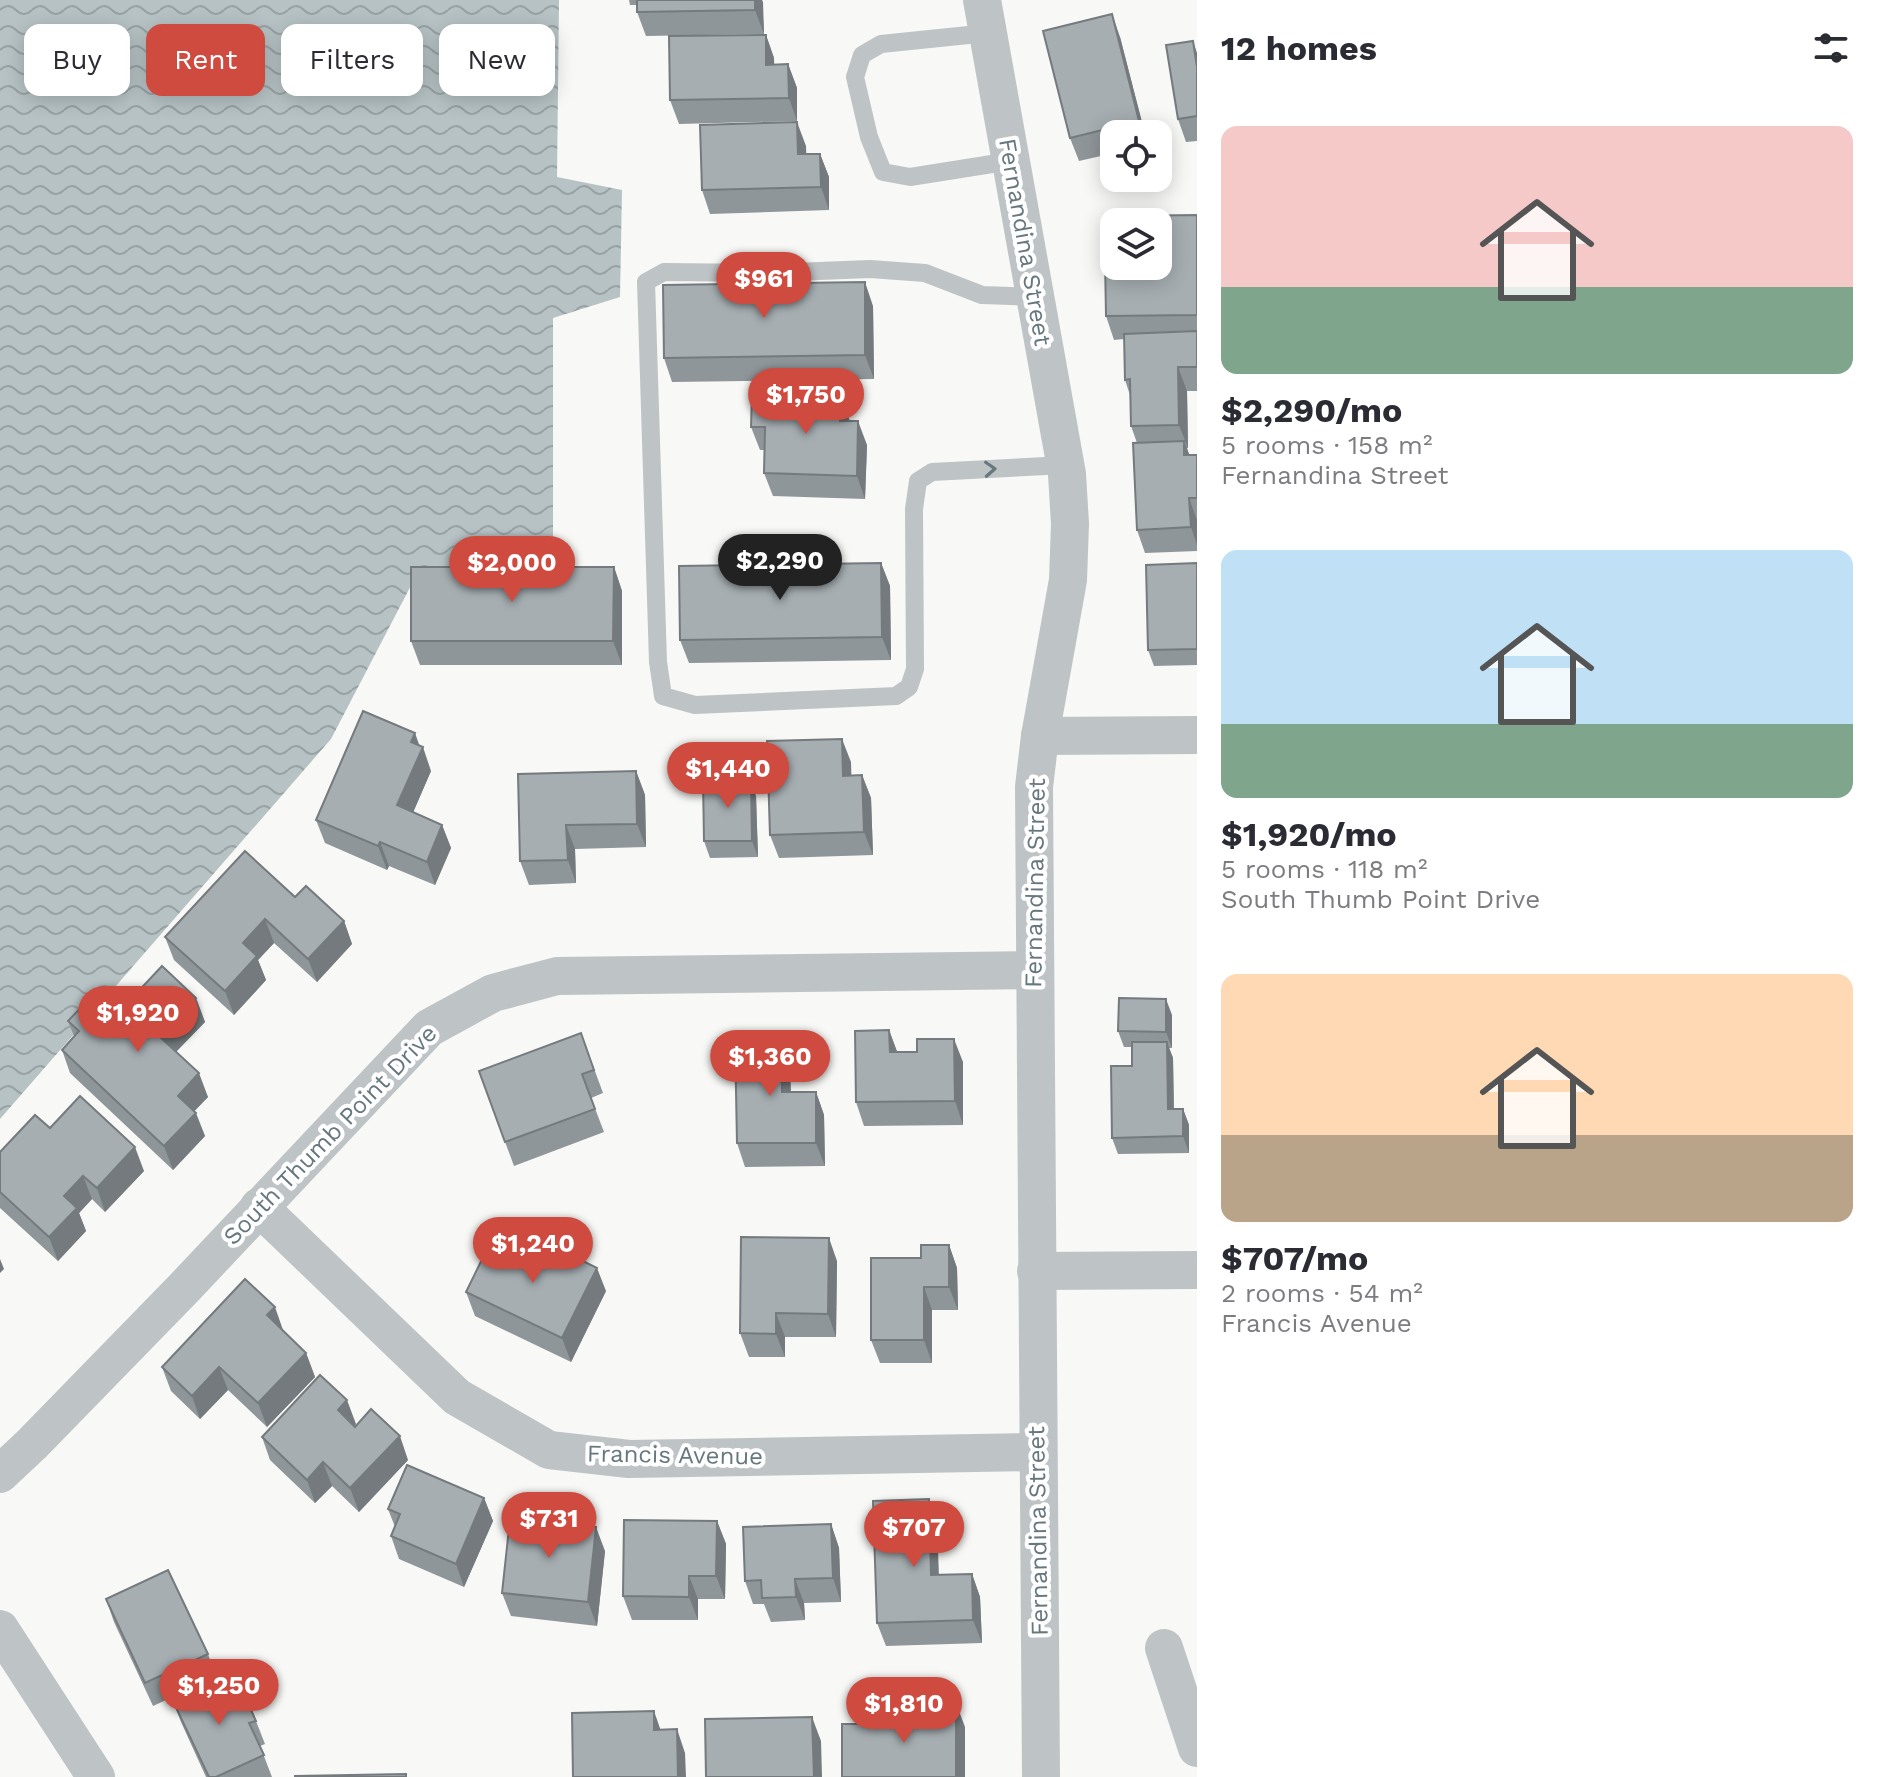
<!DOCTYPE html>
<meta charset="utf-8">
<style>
body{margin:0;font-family:"Work Sans",sans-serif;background:#f2f2f3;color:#2b2b33;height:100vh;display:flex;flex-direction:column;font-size:30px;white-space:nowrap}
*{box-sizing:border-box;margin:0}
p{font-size:26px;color:#7c7c81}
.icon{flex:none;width:44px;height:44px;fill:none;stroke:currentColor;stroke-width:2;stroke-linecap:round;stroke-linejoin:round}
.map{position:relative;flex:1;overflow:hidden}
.drawer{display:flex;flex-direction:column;background:#fff;width:680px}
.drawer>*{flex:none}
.guide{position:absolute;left:24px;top:24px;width:760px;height:72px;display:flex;gap:16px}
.fabs{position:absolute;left:1100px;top:120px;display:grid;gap:16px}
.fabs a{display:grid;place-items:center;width:72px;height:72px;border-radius:16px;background:#fff;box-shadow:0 4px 20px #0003;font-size:40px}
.price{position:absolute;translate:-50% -68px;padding:0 18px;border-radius:28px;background:#cf4b3f;color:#fff;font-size:26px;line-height:52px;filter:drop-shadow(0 2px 4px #0008)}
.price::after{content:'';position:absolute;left:50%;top:48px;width:24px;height:18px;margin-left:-12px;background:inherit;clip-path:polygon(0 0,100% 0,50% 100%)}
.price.current{background:#222;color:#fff}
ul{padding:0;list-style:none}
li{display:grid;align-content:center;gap:16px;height:424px;padding:0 24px}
li span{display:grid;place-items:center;height:248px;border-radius:16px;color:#555}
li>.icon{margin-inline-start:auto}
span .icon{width:144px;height:144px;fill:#fffc;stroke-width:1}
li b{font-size:34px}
h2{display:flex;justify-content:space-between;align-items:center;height:96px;padding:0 24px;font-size:34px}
.tag{padding:0 28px;border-radius:16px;background:#fff;box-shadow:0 4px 20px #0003;font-size:28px;line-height:72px}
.tag.current{background:#cf4b3f;color:#fff}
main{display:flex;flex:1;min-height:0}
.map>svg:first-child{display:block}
</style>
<main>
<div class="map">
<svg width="1197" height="1777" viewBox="0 0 1197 1777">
<defs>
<pattern id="water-waves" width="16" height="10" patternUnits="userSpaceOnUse" patternTransform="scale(2)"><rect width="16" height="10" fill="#b6c2c4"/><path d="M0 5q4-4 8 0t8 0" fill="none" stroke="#98a2a4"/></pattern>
</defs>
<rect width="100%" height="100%" fill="#f8f8f6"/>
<path fill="url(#water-waves)" d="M 0,0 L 559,0 L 557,177 L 622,190 L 620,297 L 553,318 L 553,572 L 418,572 L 331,739 L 0,1119 Z"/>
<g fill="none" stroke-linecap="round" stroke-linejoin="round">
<g stroke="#bec3c5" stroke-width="18">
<path d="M 988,33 L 881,44 L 862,55 L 855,77 L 869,137 L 883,172 L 910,177 L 1011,161"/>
<path d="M 1035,297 L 982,295 L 925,273 L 870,269 L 769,273 L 664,272 L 646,282 L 658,662 L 663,696 L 695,705 L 896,696 L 909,687 L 915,669 L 914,509 L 918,481 L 932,472 L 1065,465"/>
</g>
<g stroke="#bec3c5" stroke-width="38">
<path d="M 982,0 L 1067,474 L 1070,524 L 1068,580 L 1040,736 L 1034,787 L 1041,1777"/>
<path d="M 1040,736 L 1197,735"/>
<path d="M 259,1207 L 457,1397 L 549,1450 L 629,1459 L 1038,1452"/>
<path d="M 1036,1271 L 1197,1270"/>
<path d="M 0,1474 L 32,1444 L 184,1288 L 429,1028 L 493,993 L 557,976 L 1034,970"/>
<path d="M 0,1629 L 96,1777"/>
<path d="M 1164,1648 L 1197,1748"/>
</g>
</g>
<g fill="#8f9699">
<path d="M 629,0 L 762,0 L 764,34 L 646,36 L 637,12 L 637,5 L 630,5 Z"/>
<path d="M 766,35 L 774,58 L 774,65 L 788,64 L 797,88 L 797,121 L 679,124 L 670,100 Z"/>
<path d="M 1120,37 L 1145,134 L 1114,134 L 1114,153 L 1079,161 L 1070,138 Z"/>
<path d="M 1197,53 L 1197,141 L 1186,142 L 1178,119 Z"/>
<path d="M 806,146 L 806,154 L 820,154 L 829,177 L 829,210 L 710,214 L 702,190 Z"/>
<path d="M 1197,215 L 1197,391 L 1187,391 L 1188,448 L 1187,448 L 1189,455 L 1197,455 L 1197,551 L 1145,553 L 1137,530 L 1137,443 L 1131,426 L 1130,395 L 1125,380 L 1124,339 L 1114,340 L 1106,316 L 1114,266 Z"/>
<path d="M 873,306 L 874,379 L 672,382 L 664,358 Z"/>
<path d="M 850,421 L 867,445 L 865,499 L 773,496 L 764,473 L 765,450 L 760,450 L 751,427 Z"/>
<path d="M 881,563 L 890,586 L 891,660 L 689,663 L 680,640 Z"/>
<path d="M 1197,563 L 1197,665 L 1154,666 L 1148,650 Z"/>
<path d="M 614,567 L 622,591 L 622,665 L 420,665 L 411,641 Z"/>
<path d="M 851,762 L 851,775 L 862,775 L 871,798 L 873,855 L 779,858 L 770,835 Z"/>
<path d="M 431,771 L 413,812 L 442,825 L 451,848 L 435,885 L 389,866 L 387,870 L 325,843 L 316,820 Z"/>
<path d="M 636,771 L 645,795 L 646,847 L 575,849 L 576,883 L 529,885 L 520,861 Z"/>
<path d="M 756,796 L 758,857 L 710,858 L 704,841 Z"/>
<path d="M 295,897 L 344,921 L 352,944 L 317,982 L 274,943 L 258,960 L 266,980 L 234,1015 L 174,960 L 165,937 Z"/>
<path d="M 196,998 L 205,1022 L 176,1052 L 208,1097 L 194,1111 L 205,1136 L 173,1170 L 70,1073 L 62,1050 L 74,1036 L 68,1021 Z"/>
<path d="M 1172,1015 L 1172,1048 L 1169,1048 L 1173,1058 L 1174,1109 L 1183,1109 L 1189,1125 L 1189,1153 L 1118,1154 L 1112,1138 L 1132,1066 L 1132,1047 L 1124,1047 L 1118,1031 Z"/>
<path d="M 889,1030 L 897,1052 L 963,1062 L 963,1125 L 864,1126 L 856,1102 Z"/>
<path d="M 581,1033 L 603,1093 L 591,1098 L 604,1132 L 514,1166 L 479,1071 Z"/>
<path d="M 781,1038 L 790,1062 L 791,1092 L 816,1092 L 824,1115 L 825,1166 L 745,1167 L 737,1143 Z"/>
<path d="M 50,1128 L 144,1171 L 105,1212 L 92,1199 L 79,1213 L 86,1231 L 58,1261 L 0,1208 L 0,1152 Z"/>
<path d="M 949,1245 L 957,1268 L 958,1310 L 932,1310 L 932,1363 L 880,1363 L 871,1340 L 921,1258 Z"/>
<path d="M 837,1261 L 836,1337 L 785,1337 L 785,1357 L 749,1357 L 740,1333 Z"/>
<path d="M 606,1291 L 571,1362 L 475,1316 L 466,1292 Z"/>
<path d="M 283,1330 L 306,1353 L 315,1377 L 267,1427 L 228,1390 L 200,1419 L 171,1391 L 162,1367 Z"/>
<path d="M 356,1424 L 354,1426 L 408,1460 L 359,1512 L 332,1486 L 315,1503 L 270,1460 L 262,1437 Z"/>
<path d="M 484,1498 L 493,1521 L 464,1587 L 399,1559 L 391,1536 L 395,1527 L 388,1509 Z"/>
<path d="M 717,1521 L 726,1544 L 725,1599 L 698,1599 L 698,1620 L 632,1620 L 623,1596 Z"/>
<path d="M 937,1522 L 939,1574 L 972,1574 L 980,1597 L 982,1643 L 886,1646 L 877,1623 Z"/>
<path d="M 831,1524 L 839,1548 L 841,1602 L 804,1603 L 805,1620 L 771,1622 L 764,1604 L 753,1604 L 745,1581 Z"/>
<path d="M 605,1551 L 597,1626 L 511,1616 L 502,1593 Z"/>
<path d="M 106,1599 L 208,1654 L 216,1677 L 153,1706 L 114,1622 Z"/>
<path d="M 225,1695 L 256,1721 L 265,1744 L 260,1746 L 272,1777 L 206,1777 L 181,1722 L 172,1699 Z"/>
</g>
<g fill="#747a7d">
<path d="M 755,0 L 762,0 L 763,2 L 764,34 L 755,10 Z"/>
<path d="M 1112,14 L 1120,37 L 1145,134 L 1139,121 Z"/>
<path d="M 766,35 L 774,58 L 775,88 L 766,65 Z"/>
<path d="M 1193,41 L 1197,53 L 1197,68 Z"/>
<path d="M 788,64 L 797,88 L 797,121 L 789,98 Z"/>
<path d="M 797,122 L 806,146 L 807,178 L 798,154 Z"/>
<path d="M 820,154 L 829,177 L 829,210 L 821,187 Z"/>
<path d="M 865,282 L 873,306 L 874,379 L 865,355 Z"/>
<path d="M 1178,367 L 1187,391 L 1188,448 L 1179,425 Z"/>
<path d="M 841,398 L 850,421 L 840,421 Z"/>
<path d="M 858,421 L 867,445 L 865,499 L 857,476 Z"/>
<path d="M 1184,441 L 1193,464 L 1184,455 Z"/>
<path d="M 1189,498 L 1197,520 L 1197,545 L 1191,527 Z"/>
<path d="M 881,563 L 890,586 L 891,660 L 882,637 Z"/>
<path d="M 614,567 L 622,591 L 622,665 L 613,641 Z"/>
<path d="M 415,733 L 421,750 L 423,747 L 431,771 L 406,829 L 397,805 L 411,742 Z"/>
<path d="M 842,739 L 851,762 L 852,799 L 843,776 Z"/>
<path d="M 636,771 L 645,795 L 646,847 L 637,824 Z"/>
<path d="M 862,775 L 871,798 L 873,855 L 864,832 Z"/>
<path d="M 751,780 L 756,796 L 758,857 L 752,841 Z"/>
<path d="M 442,825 L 451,848 L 435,885 L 427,862 Z"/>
<path d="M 566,825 L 575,849 L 576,883 L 568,860 Z"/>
<path d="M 380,842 L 389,866 L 387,870 L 378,846 Z"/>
<path d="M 265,919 L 274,943 L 258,960 L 266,980 L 234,1015 L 225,991 L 243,943 Z"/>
<path d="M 344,921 L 352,944 L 317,982 L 308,959 Z"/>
<path d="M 196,998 L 205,1022 L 168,1060 L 160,1037 Z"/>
<path d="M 1166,999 L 1172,1015 L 1172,1048 L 1166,1032 Z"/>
<path d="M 889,1030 L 898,1054 L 890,1052 Z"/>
<path d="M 781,1038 L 790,1062 L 791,1116 L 782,1092 Z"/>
<path d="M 954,1039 L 963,1062 L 963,1125 L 955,1101 Z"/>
<path d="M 1167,1042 L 1173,1058 L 1174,1125 L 1168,1109 Z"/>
<path d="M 199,1073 L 208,1097 L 186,1120 L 178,1096 Z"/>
<path d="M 816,1092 L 824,1115 L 825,1166 L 816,1143 Z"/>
<path d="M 1183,1109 L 1189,1125 L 1189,1153 L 1183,1136 Z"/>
<path d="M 196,1113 L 205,1136 L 173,1170 L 164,1146 Z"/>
<path d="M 135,1147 L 144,1171 L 105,1212 L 97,1188 Z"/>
<path d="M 83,1176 L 92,1199 L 79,1213 L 86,1231 L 58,1261 L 49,1237 L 64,1196 Z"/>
<path d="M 829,1238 L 837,1261 L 836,1337 L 828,1314 Z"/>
<path d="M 949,1245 L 957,1268 L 958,1310 L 949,1287 Z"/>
<path d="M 0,1259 L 4,1269 L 0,1273 Z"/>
<path d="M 597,1268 L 606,1291 L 571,1362 L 562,1338 Z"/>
<path d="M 924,1287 L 932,1310 L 932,1363 L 924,1340 Z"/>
<path d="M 275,1307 L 283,1330 L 267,1315 Z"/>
<path d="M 776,1313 L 785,1337 L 785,1357 L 776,1334 Z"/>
<path d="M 306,1353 L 315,1377 L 267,1427 L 258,1403 Z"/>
<path d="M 219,1367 L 228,1390 L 200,1419 L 192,1396 Z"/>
<path d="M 347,1400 L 356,1424 L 346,1434 L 338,1410 Z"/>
<path d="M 400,1436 L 408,1460 L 359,1512 L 350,1488 Z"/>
<path d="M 323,1462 L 332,1486 L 315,1503 L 307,1480 Z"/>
<path d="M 484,1498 L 493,1521 L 464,1587 L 456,1564 Z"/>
<path d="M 929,1499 L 937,1522 L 939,1598 L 931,1575 Z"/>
<path d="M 717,1521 L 726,1544 L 725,1599 L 716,1576 Z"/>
<path d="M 831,1524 L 839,1548 L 841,1602 L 833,1578 Z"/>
<path d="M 596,1527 L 605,1551 L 597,1626 L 588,1602 Z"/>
<path d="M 972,1574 L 980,1597 L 982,1643 L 973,1620 Z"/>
<path d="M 689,1576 L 698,1599 L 698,1620 L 689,1597 Z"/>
<path d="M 795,1579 L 804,1603 L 805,1620 L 796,1597 Z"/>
<path d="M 956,1703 L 965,1727 L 965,1777 L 956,1777 Z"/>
<path d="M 654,1711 L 662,1734 L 654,1730 Z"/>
<path d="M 812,1717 L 821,1741 L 822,1777 L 814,1777 Z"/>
<path d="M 677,1729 L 685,1753 L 686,1777 L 678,1777 Z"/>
</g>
<g fill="#a6aeb2" stroke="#747a7d" stroke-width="2">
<path d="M 637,0 L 755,0 L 755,10 L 637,12 Z"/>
<path d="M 1112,14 L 1139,121 L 1070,138 L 1043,31 Z"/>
<path d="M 766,35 L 766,65 L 788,64 L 789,98 L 670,100 L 669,36 Z"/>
<path d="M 1193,41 L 1197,67 L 1197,116 L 1178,119 L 1166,45 Z"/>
<path d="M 797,122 L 798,154 L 820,154 L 821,187 L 702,190 L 700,125 Z"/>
<path d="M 1197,215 L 1197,315 L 1106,316 L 1105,259 L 1114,259 L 1114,266 L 1158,266 L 1158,222 L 1120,222 L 1119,216 Z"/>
<path d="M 865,282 L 865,355 L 664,358 L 663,285 Z"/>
<path d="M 1197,331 L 1197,367 L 1178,367 L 1179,425 L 1131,426 L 1130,379 L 1125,380 L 1124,334 Z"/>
<path d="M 752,395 L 841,398 L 840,421 L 858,421 L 857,476 L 764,473 L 765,427 L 751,427 Z"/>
<path d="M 1184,441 L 1184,455 L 1197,455 L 1197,498 L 1189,498 L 1191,527 L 1137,530 L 1133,443 Z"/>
<path d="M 881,563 L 882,637 L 680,640 L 679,566 Z"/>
<path d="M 1197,563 L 1197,649 L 1148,650 L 1146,565 Z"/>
<path d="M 411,567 L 614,567 L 613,641 L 411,641 Z"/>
<path d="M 363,711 L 415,733 L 411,742 L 423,747 L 397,805 L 442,825 L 427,862 L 380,842 L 378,846 L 316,820 Z"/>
<path d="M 842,739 L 843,776 L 862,775 L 864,832 L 770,835 L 767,741 Z"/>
<path d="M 636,771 L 637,824 L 566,825 L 568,860 L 520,861 L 518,774 Z"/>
<path d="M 703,780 L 751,780 L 752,841 L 704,841 Z"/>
<path d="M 245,851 L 295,897 L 306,886 L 344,921 L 308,959 L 265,919 L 243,943 L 257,956 L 225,991 L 165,937 Z"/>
<path d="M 162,966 L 196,998 L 160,1037 L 199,1073 L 178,1096 L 196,1113 L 164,1146 L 62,1050 L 79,1031 L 68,1021 L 96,992 L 118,1013 Z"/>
<path d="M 1119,998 L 1166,999 L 1166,1032 L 1118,1031 Z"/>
<path d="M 889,1030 L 890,1052 L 917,1052 L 917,1039 L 954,1039 L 955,1101 L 856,1102 L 855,1031 Z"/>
<path d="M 581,1033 L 594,1070 L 582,1074 L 595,1109 L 505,1142 L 479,1071 Z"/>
<path d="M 781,1038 L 782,1092 L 816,1092 L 816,1143 L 737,1143 L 735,1039 Z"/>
<path d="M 1132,1042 L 1167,1042 L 1168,1109 L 1183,1109 L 1183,1136 L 1112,1138 L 1111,1066 L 1132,1066 Z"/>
<path d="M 80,1096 L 135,1147 L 97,1188 L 83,1176 L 64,1196 L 77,1208 L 49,1237 L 0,1192 L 0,1152 L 35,1115 L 50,1128 Z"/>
<path d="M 741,1237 L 829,1238 L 828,1314 L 776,1313 L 776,1334 L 740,1333 Z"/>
<path d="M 491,1241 L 535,1262 L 545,1242 L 597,1268 L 562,1338 L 466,1292 Z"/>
<path d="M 921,1245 L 949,1245 L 949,1287 L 924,1287 L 924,1340 L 871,1340 L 871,1258 L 921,1258 Z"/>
<path d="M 245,1279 L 275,1307 L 267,1315 L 306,1353 L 258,1403 L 219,1367 L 192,1396 L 162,1367 Z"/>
<path d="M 320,1375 L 347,1400 L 338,1410 L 355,1427 L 371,1409 L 400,1436 L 350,1488 L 323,1462 L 307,1480 L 262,1437 Z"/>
<path d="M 407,1465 L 484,1498 L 456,1564 L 391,1536 L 400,1514 L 388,1509 Z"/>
<path d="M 929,1499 L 931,1575 L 972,1574 L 973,1620 L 877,1623 L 873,1501 Z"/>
<path d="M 510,1519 L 596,1527 L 588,1602 L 502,1593 Z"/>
<path d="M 624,1520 L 717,1521 L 716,1576 L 689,1576 L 689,1597 L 623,1596 Z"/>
<path d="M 831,1524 L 833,1578 L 795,1579 L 796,1597 L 762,1598 L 761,1580 L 745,1581 L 743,1527 Z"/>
<path d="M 168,1570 L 208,1654 L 145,1683 L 106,1599 Z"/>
<path d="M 217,1678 L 225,1695 L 241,1688 L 256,1721 L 249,1723 L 264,1755 L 216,1777 L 209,1777 L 172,1699 Z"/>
<path d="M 911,1703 L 956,1703 L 956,1777 L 842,1777 L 842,1724 L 911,1724 Z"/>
<path d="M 654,1711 L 654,1730 L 677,1729 L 678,1777 L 573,1777 L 572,1713 Z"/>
<path d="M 812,1717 L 814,1777 L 706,1777 L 705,1719 Z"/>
<path d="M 406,1774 L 406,1777 L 295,1777 L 295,1776 Z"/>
</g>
<defs><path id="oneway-chevron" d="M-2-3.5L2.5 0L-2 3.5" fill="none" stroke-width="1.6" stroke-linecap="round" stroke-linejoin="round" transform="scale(2)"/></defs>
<use stroke="#66777d" href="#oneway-chevron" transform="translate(990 469) rotate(-3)"/>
<g text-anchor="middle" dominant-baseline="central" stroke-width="8" stroke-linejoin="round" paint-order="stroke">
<g font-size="24" fill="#66777d" stroke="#fff">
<text transform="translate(1025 242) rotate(80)">Fernandina Street</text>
<text transform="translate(1035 883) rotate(-89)">Fernandina Street</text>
<text transform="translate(330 1135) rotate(-46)">South Thumb Point Drive</text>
<text transform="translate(675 1455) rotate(1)">Francis Avenue</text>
<text transform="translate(1038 1531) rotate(-91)">Fernandina Street</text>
</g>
</g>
</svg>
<div class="fabs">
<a><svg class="icon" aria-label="locate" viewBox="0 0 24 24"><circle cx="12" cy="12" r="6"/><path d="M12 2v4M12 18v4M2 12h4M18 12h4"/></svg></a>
<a><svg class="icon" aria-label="layers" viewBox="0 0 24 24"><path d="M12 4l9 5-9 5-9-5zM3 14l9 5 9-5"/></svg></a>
</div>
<b class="price" style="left:764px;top:320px">$961</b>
<b class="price" style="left:806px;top:436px">$1,750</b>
<b class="price current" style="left:780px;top:602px">$2,290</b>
<b class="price" style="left:512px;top:604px">$2,000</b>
<b class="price" style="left:728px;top:810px">$1,440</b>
<b class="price" style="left:138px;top:1054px">$1,920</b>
<b class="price" style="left:770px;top:1098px">$1,360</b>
<b class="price" style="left:533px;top:1285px">$1,240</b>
<b class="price" style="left:549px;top:1560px">$731</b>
<b class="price" style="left:914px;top:1569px">$707</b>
<b class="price" style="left:219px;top:1727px">$1,250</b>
<b class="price" style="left:904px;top:1745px">$1,810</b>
<div class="guide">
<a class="tag">Buy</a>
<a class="tag current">Rent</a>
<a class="tag">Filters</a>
<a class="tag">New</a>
</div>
</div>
<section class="drawer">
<h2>12 homes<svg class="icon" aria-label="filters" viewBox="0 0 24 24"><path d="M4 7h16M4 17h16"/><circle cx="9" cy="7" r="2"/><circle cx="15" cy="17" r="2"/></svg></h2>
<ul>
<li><span style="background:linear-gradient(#f6c9c9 65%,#7fa58c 0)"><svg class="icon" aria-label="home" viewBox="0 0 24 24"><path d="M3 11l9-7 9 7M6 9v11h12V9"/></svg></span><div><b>$2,290/mo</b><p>5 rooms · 158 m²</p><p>Fernandina Street</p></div></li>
<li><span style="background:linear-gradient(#bfe0f5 70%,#7fa58c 0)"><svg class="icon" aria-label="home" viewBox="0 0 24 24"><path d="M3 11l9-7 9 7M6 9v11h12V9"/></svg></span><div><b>$1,920/mo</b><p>5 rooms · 118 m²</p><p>South Thumb Point Drive</p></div></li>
<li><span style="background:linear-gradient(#ffd9b3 65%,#b9a48a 0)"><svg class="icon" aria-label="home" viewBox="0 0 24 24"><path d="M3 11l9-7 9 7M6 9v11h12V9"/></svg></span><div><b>$707/mo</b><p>2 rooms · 54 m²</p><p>Francis Avenue</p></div></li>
</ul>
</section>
</main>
